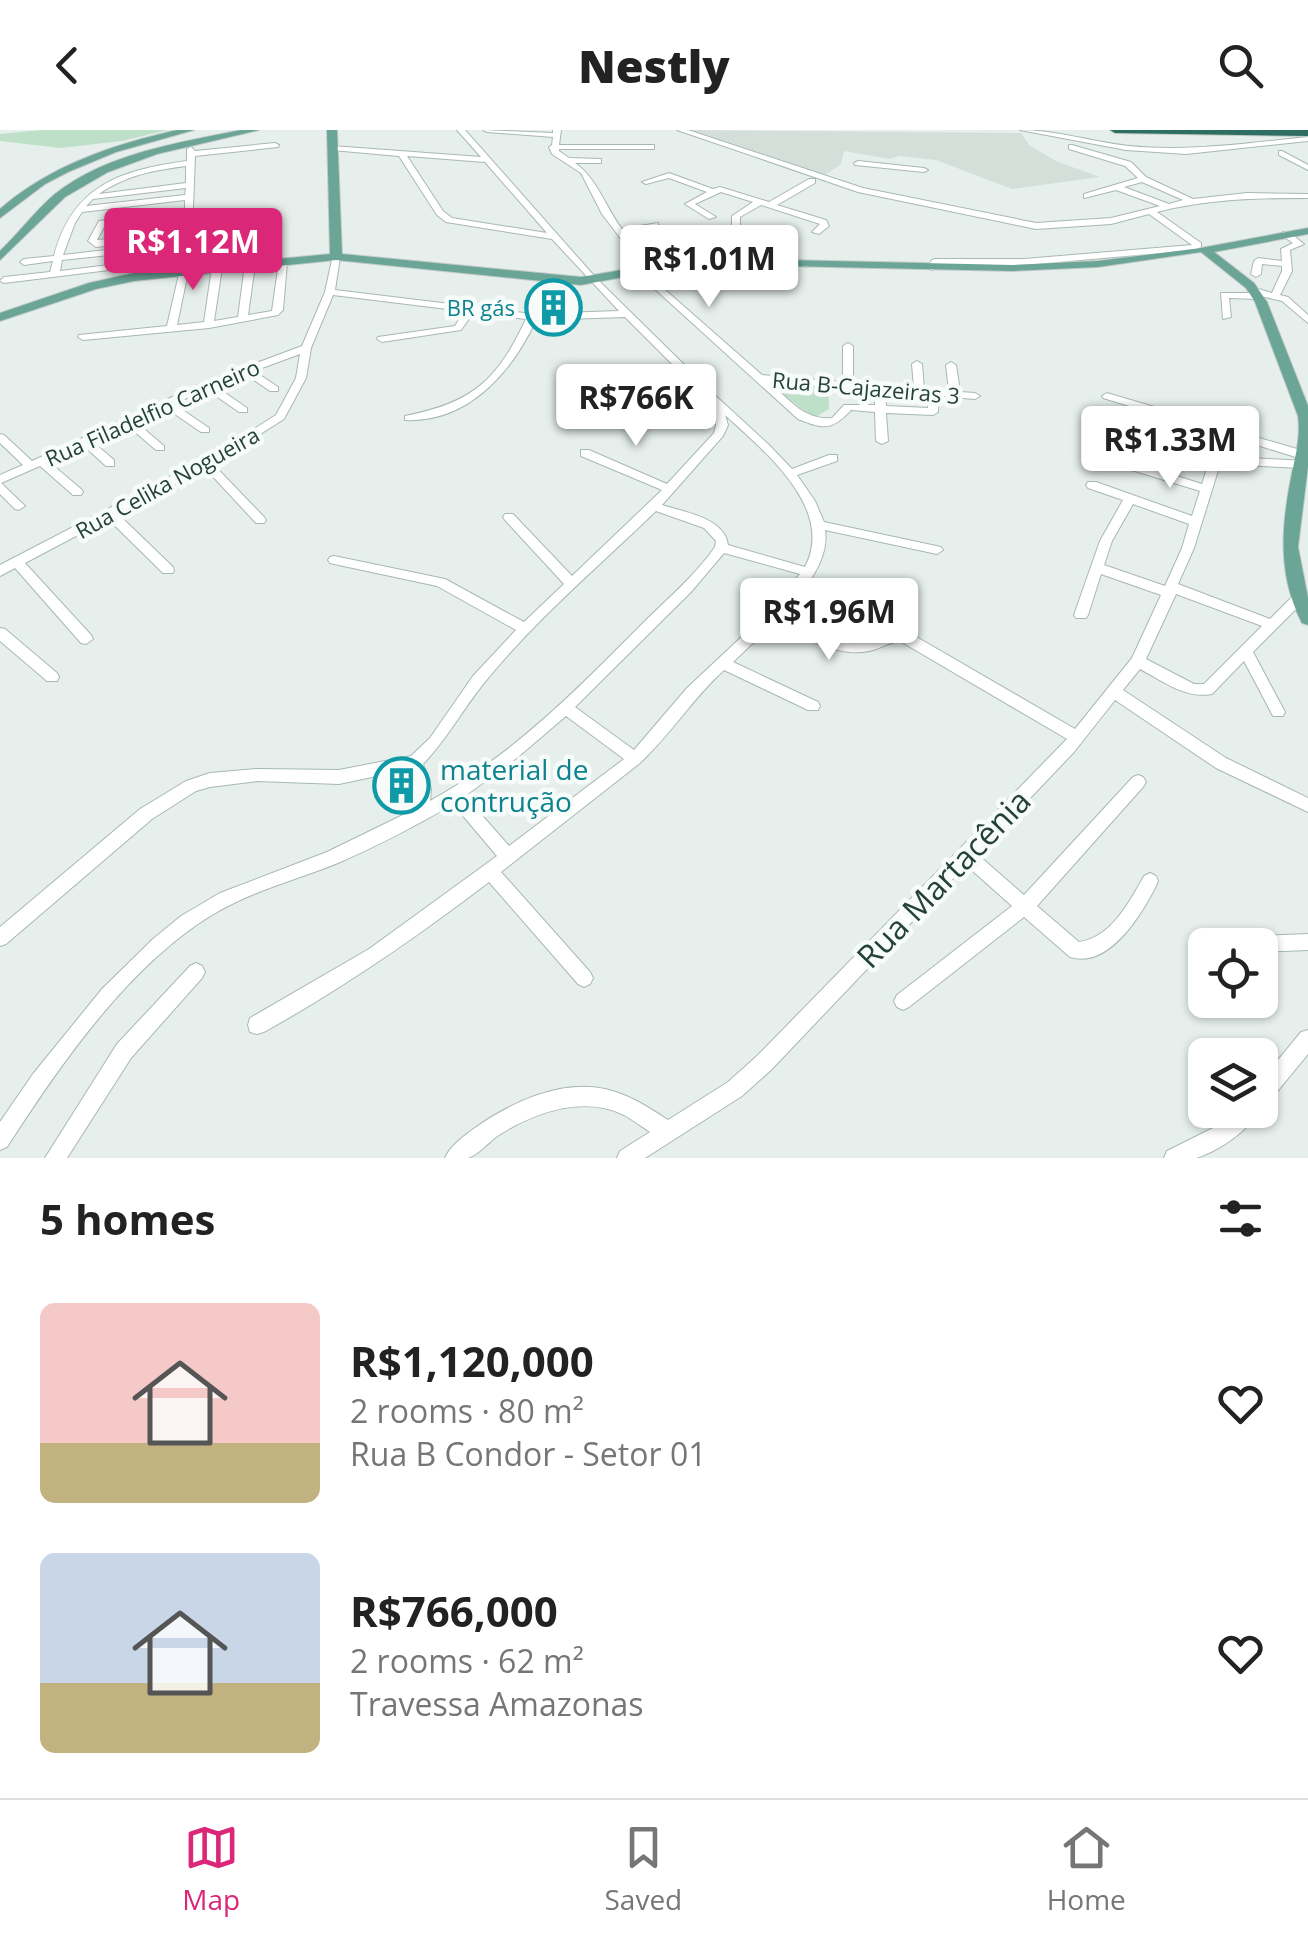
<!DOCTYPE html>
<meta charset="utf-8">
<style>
body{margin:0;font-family:"Open Sans",sans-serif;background:#f6f6f6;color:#222;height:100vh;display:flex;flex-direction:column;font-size:38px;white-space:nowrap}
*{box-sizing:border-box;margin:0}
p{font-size:32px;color:#767676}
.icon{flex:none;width:55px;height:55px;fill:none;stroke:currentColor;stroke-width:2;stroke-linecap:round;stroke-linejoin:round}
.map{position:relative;height:1028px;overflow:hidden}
.sheet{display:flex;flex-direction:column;background:#fff;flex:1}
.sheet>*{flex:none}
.controls{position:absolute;left:1188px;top:798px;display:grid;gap:20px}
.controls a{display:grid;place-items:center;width:90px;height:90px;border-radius:15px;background:#fff;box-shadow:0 2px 8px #0004;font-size:50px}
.price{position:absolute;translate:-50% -85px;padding:0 22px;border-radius:10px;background:#fff;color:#222;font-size:32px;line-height:65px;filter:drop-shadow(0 2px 5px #0008)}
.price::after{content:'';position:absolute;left:50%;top:60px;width:30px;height:22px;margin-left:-15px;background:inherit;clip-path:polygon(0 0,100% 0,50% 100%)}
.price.on{background:#db2777;color:#fff}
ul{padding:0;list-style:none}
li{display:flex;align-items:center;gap:30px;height:250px;padding:0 40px}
li span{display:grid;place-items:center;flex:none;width:280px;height:200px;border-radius:15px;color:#555}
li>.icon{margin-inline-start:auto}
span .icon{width:120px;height:120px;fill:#fffc;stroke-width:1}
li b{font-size:42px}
h2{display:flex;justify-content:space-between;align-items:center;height:120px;padding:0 40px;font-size:42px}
header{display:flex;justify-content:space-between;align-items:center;height:130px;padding:0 40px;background:#fff;font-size:45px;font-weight:800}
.dock{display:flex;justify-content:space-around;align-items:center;height:140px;border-top:2px solid #e0e0e0;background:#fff;font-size:28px;color:#767676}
.dock a{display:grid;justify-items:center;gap:5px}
.dock .on{color:#db2777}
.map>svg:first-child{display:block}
</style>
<header><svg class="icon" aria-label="back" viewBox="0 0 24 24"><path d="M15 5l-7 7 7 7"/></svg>Nestly<svg class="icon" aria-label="search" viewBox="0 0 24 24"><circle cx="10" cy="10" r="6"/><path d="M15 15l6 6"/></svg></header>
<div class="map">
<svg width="1308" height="1028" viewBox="0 0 1308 1028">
<rect width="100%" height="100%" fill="#e6efeb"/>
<path fill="#d4dfda" d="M 690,0 L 1021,3 L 1029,15 L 1058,32 L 1100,47 L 1012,59 L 936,30 L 899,26 L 890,29 L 844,21 L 841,34 L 825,45 Z"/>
<g fill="#bfe0c8">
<path d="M 41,0 L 168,0 L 122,11 L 60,18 L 0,11 L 0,4 Z"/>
<path d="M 177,88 L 174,104 L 104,112 L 109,95 Z"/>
<path d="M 771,251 L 828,255 L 829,279 L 814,288 L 770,254 Z"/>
</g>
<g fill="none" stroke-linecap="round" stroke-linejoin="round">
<defs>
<g id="minor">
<path d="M 457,0 L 465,0 L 596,148 L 719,269 L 768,314 L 792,339 L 829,325 L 837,325 L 837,331 L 797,345 L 815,371 L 824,392 L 941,417 L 943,420 L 937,424 L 825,400 C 830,432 802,462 783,484 C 807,496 840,519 868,511 C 884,507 891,499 908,502 L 1075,599 L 1132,528 L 1161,465 L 1101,444 L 1088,485 L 1086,488 L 1076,488 L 1074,485 L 1100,411 L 1123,370 L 1088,358 L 1086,355 L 1088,352 L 1096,352 L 1192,386 L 1200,361 L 1102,331 L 1100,328 L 1106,324 L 1202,354 L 1209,332 L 1106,300 L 1106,296 L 1114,296 L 1216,326 L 1305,331 L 1307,334 L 1301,338 L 1220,334 L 1194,418 L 1178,454 L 1270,489 L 1294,465 L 1304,465 L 1306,468 L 1304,471 L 1253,522 L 1285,582 L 1283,586 L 1273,586 L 1244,531 L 1212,564 C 1185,569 1163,551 1140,539 L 1123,560 L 1226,628 L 1308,668 L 1308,682 L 1216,638 L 1115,570 L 1074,622 L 977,724 L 1024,765 L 1133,647 L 1138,645 L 1143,647 L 1146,652 L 1143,657 L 1037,776 L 1079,812 C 1111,808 1130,771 1144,746 L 1150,743 L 1156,746 L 1158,751 L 1156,756 C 1141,785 1109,839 1070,827 L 1024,787 L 909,877 L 903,880 L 897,877 L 894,871 L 897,865 L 1012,776 L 966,735 L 771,940 L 742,966 L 645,1028 L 617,1028 L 620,1021 L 650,1002 C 641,996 633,990 624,985 C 583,965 535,982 499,1005 C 490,1011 478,1025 468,1028 C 462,1028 452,1028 445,1028 C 450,1016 462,1008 472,1000 C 508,974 559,949 605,959 C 628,964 648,977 668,990 L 728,952 L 757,926 L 1067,609 L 900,511 C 889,512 880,519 869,521 C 837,528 802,506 775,492 L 733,532 L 818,572 L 820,576 L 818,580 L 808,580 L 724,540 C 693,568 671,604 640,633 L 501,742 L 590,842 L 593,848 L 590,854 L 584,857 L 578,854 L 489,752 C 417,807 343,858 264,902 L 257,904 L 250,902 L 248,895 L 250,888 L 369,819 L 497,726 L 453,674 C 416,696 377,716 338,733 C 296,750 251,761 212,785 C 128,836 59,936 7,1017 L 0,1020 L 0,992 L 33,944 L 102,859 L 153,809 L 181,786 L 220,763 L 327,722 L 413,680 L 415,659 L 410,639 L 339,654 L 257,651 L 210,657 L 196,661 L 152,689 L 6,814 L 0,816 L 0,797 L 140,679 L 186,651 L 210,643 L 257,639 L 339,640 L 411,626 L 430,608 L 473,546 L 516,500 L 437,456 L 334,434 L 330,433 L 328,430 L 330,427 L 334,426 L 445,449 L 524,492 L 564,454 L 505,390 L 503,387 L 505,384 L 513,384 L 572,446 L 662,360 L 581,326 L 581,320 L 589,320 L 667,354 L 714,303 L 716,295 L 711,273 L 625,187 L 536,190 C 512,242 468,293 405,290 L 405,286 C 472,273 497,251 526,189 L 473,183 L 461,200 L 382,212 L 377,209 L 378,207 L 455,196 L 464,181 L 333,165 L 311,218 L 306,248 L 284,289 L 213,334 L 264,387 L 266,390 L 264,393 L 256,393 L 205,338 L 118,384 L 173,437 L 174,440 L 173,443 L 163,443 L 108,389 L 25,433 L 91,505 L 93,509 L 86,514 L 81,513 L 15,438 L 0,446 L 0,435 L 223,319 L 276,285 L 296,248 L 300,224 L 254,241 L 278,257 L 278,261 L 270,261 L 245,244 L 215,256 L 247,278 L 247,282 L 239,282 L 206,259 L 174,274 L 209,298 L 209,302 L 201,302 L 166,278 L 136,292 L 164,316 L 164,320 L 156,320 L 128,296 L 93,312 L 114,330 L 114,336 L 106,336 L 84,316 L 49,332 L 81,359 L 83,362 L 81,365 L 73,365 L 40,336 L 1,353 L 25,376 L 19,380 L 15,379 L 0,364 L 0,345 L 23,335 L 0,313 L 0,304 L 4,305 L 32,331 L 203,253 L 302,216 L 325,162 L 333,125 L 340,127 L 335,160 L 532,184 L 619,181 L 552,109 L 446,92 L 437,85 L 399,26 L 332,20 L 328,18 L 332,16 L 481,27 ZM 407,26 L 485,32 L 547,103 L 452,88 L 443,81 ZM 725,285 C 763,320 836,378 805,437 L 728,415 C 725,388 684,382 662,375 L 723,306 L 728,295 ZM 1133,374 L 1189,394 L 1182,418 L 1165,456 L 1104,435 L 1112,411 ZM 656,381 L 704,398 L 716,411 L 715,417 C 694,447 666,470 641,495 C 577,560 510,627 430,671 L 431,659 L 423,634 C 447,609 463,579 484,553 C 535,490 598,437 656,381 ZM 724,423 L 800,444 L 765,485 L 687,558 L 634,620 L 575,577 L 691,462 ZM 1176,464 L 1262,496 L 1204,554 L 1194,554 L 1146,529 ZM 566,586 L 624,629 L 509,716 L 465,666 L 518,627 Z"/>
<path d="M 483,0 L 553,3 L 553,0 L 561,0 L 559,15 L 654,15 L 654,19 L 559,19 L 559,21 L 569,28 L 601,29 L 601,33 L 575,33 C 597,48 606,78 622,99 L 658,93 L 658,97 L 625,103 L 650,135 L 650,139 L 644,139 L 602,84 L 581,43 L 552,24 L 549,17 L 552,15 L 553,7 L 487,2 Z"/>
<path d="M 677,0 L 688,0 L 863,58 L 1036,93 L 1111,88 L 1160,76 L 1116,60 L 1084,68 L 1084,64 L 1138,48 L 1125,36 L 1069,19 L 1069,15 L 1072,15 L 1131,32 L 1146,47 L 1193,69 L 1247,63 L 1308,64 L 1308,68 C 1257,68 1207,69 1157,82 L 1201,113 L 1201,117 L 1194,120 L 1024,135 L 938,135 L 932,140 L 927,137 L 932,130 L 935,129 L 1024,129 L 1192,115 L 1149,84 L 1111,94 L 1036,99 L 858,62 ZM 1142,52 L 1183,70 L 1169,74 L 1124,57 Z"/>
<path d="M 1020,0 C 1057,0 1092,12 1129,16 C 1189,22 1248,13 1308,7 L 1308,11 L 1186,24 L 1126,20 Z"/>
<path d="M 275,13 L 279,15 L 278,17 L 195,26 L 191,128 L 177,195 L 204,192 L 212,138 L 217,135 L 222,138 L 214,191 L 238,187 L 245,135 L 250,132 L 255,135 L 248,185 L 272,181 L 279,132 L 283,129 L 287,132 L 283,180 L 278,185 L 209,198 L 83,210 L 78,207 L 79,205 L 167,196 L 182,131 L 4,153 L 0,151 L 4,147 L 50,142 L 53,131 L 24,135 L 20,132 L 24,129 L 54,126 C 72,56 120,40 187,31 L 187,19 L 191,17 L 195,21 ZM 186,36 L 186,53 L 99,64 C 126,45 155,40 186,36 ZM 186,58 L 185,65 L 86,76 L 93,69 ZM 185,70 L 185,80 L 99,91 L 88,111 L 96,117 L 183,107 L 183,126 L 60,141 L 62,130 L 157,120 L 161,117 L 157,114 L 63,125 L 75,93 L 82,82 ZM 184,85 L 184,102 L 97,110 L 105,95 Z"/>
<path d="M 1282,21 L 1308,35 L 1308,40 L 1279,25 L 1279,21 Z"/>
<path d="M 858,31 L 924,38 L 928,40 L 924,42 L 855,35 L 854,33 Z"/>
<path d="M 669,43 L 713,59 L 720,57 L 769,72 L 809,49 L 815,49 L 815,53 L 777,75 L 826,90 L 829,96 L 819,104 L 812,102 L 820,94 L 761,75 L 740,87 L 740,119 L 780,124 L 812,134 L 807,137 C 779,129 749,121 720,125 C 709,127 699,132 689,133 L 689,129 L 705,123 L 732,119 L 732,86 L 753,72 L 721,62 L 695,74 L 716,87 L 709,89 L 685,74 L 707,62 L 669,48 L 646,54 L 642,52 Z"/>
<path d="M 1283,102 L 1289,102 L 1304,114 L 1290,120 L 1292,141 L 1280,165 L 1288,167 L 1308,185 L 1308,193 L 1282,171 L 1261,166 L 1257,169 L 1229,168 L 1231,187 L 1223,189 L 1221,163 L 1252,163 L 1250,161 L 1255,158 L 1272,163 L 1282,141 L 1282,136 L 1262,134 L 1261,144 L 1256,147 L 1251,144 L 1254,131 L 1258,128 L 1282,131 L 1281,119 L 1293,113 L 1283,106 Z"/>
<path d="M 638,136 L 762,245 L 843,252 L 843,216 L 848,213 L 853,216 L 853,253 L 914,258 L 912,234 L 917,231 L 922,234 L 924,259 L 949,261 L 946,235 L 951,232 L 956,235 L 960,262 L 975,263 L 980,266 L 975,269 L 939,266 L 938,282 L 933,285 L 886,283 L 888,311 L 882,314 L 876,311 L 875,282 L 851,280 C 832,301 823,299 798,289 L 635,141 L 635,137 ZM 770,252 L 875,261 L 875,275 L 844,275 L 832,288 C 805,291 788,269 770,252 ZM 885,262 L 929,265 L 928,278 L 886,276 Z"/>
<path d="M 1107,263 L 1307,322 L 1308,326 L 1299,328 L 1103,268 L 1102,266 Z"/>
<path d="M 0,498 L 5,499 L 57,543 L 59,547 L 57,551 L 47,551 L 0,511 Z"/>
<path d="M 1240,802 L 1260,806 L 1308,804 L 1308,820 L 1260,822 L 1260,815 L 1233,815 L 1231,810 L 1234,804 Z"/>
<path d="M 196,833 L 202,836 L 205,842 L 202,848 L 131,928 L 67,1028 L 45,1028 L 117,914 L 190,836 Z"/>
<path d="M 1308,900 L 1308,924 L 1267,974 L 1260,977 L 1260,952 L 1301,902 Z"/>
<path d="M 1235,980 L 1259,980 C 1250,1000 1217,1022 1196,1028 C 1187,1028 1174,1028 1164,1028 L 1167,1021 L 1219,995 Z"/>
</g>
<g id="major">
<path d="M 177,0 L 194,0 L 116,22 L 68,42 L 45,54 L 0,88 L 0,79 C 51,35 112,15 177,0 Z"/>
<path d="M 241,0 L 259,0 L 157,24 L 108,42 L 65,67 L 0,130 L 0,121 C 19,103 35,81 55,64 C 107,23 178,13 241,0 Z"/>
<path d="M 327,0 L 337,0 L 342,124 L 581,147 L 692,128 L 1013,135 L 1098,131 L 1201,118 L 1308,98 L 1308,104 L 1214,122 L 1254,153 L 1267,172 L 1308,276 L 1308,336 L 1298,417 L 1308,468 L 1308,495 L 1302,493 C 1278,446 1281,399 1291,348 C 1295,327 1301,307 1298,286 L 1255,172 L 1246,158 L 1201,122 L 1098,137 L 1013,141 L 692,134 L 581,155 L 336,130 L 134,151 L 96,159 L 0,191 L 0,183 L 89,153 L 134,143 L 330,124 Z"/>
</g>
<path id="highway" d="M 1110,0 L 1308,0 L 1308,6 L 1115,3 Z"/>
</defs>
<use href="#minor" stroke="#a8b8b2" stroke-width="2"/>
<use href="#major" stroke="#c2cac8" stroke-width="2"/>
<use href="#highway" stroke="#c2cac8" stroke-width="2"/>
<use href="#minor" fill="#fff" fill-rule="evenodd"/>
<use href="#major" fill="#6aa596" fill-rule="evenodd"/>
<use href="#highway" fill="#2f6f62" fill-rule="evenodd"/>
</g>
<defs>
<symbol id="building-ring" viewBox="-11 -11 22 22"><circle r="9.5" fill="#f7fbf9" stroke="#0f9aa8" stroke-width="1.5"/><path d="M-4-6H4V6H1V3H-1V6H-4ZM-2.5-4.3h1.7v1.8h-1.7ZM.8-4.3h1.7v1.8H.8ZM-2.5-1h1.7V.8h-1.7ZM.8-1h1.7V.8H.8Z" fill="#0f9aa8"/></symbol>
</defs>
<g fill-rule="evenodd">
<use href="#building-ring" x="522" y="146" width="63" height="63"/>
<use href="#building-ring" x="370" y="624" width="63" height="63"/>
</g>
<g text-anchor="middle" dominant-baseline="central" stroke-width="9" stroke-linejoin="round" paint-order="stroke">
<g font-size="22" fill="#0d838f" stroke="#f7fbf9" text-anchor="end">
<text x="515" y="177">BR gás</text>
</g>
<g font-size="22" fill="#24423a" stroke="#f7fbf9">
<text transform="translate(866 257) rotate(5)">Rua B-Cajazeiras 3</text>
<text transform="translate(152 282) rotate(-24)">Rua Filadelfio Carneiro</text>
<text transform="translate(167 352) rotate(-29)">Rua Celika Nogueira</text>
</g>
<g font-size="28" fill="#0d838f" stroke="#f7fbf9" text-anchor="start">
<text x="440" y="639">material de<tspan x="440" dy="32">contrução</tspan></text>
</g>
<g font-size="32" fill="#24423a" stroke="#f7fbf9">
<text transform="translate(943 748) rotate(-46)">Rua Martacênia</text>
</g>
</g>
</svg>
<div class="controls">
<a><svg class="icon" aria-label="locate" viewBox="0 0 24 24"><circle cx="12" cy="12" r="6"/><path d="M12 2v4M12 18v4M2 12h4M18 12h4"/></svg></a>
<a><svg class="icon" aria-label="layers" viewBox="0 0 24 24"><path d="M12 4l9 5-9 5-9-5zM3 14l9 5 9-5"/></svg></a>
</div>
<b class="price on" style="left:193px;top:163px">R$1.12M</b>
<b class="price" style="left:709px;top:180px">R$1.01M</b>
<b class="price" style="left:636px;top:319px">R$766K</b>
<b class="price" style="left:1170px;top:361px">R$1.33M</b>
<b class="price" style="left:829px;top:533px">R$1.96M</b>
</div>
<section class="sheet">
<h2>5 homes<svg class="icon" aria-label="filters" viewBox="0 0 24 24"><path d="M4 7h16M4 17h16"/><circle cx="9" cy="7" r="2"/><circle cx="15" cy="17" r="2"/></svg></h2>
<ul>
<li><span style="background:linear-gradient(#f6c9c9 70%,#c2b280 0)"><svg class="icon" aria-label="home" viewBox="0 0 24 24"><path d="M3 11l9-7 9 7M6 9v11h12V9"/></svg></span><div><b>R$1,120,000</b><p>2 rooms · 80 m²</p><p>Rua B Condor - Setor 01</p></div><svg class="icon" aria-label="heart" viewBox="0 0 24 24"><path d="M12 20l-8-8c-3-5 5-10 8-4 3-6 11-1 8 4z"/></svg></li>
<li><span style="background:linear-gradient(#c9d6e8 65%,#c2b280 0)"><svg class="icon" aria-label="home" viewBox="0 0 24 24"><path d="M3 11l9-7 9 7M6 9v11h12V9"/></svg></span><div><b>R$766,000</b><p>2 rooms · 62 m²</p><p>Travessa Amazonas</p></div><svg class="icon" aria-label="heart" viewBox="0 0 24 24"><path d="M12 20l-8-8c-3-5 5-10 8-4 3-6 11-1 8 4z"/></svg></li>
</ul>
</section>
<nav class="dock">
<a class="on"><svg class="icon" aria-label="map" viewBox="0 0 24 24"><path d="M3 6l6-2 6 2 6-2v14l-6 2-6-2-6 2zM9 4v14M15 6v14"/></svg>Map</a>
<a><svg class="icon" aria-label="saved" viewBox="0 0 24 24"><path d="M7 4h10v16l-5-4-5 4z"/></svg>Saved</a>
<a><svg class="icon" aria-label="home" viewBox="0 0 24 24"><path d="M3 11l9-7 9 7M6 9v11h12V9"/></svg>Home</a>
</nav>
